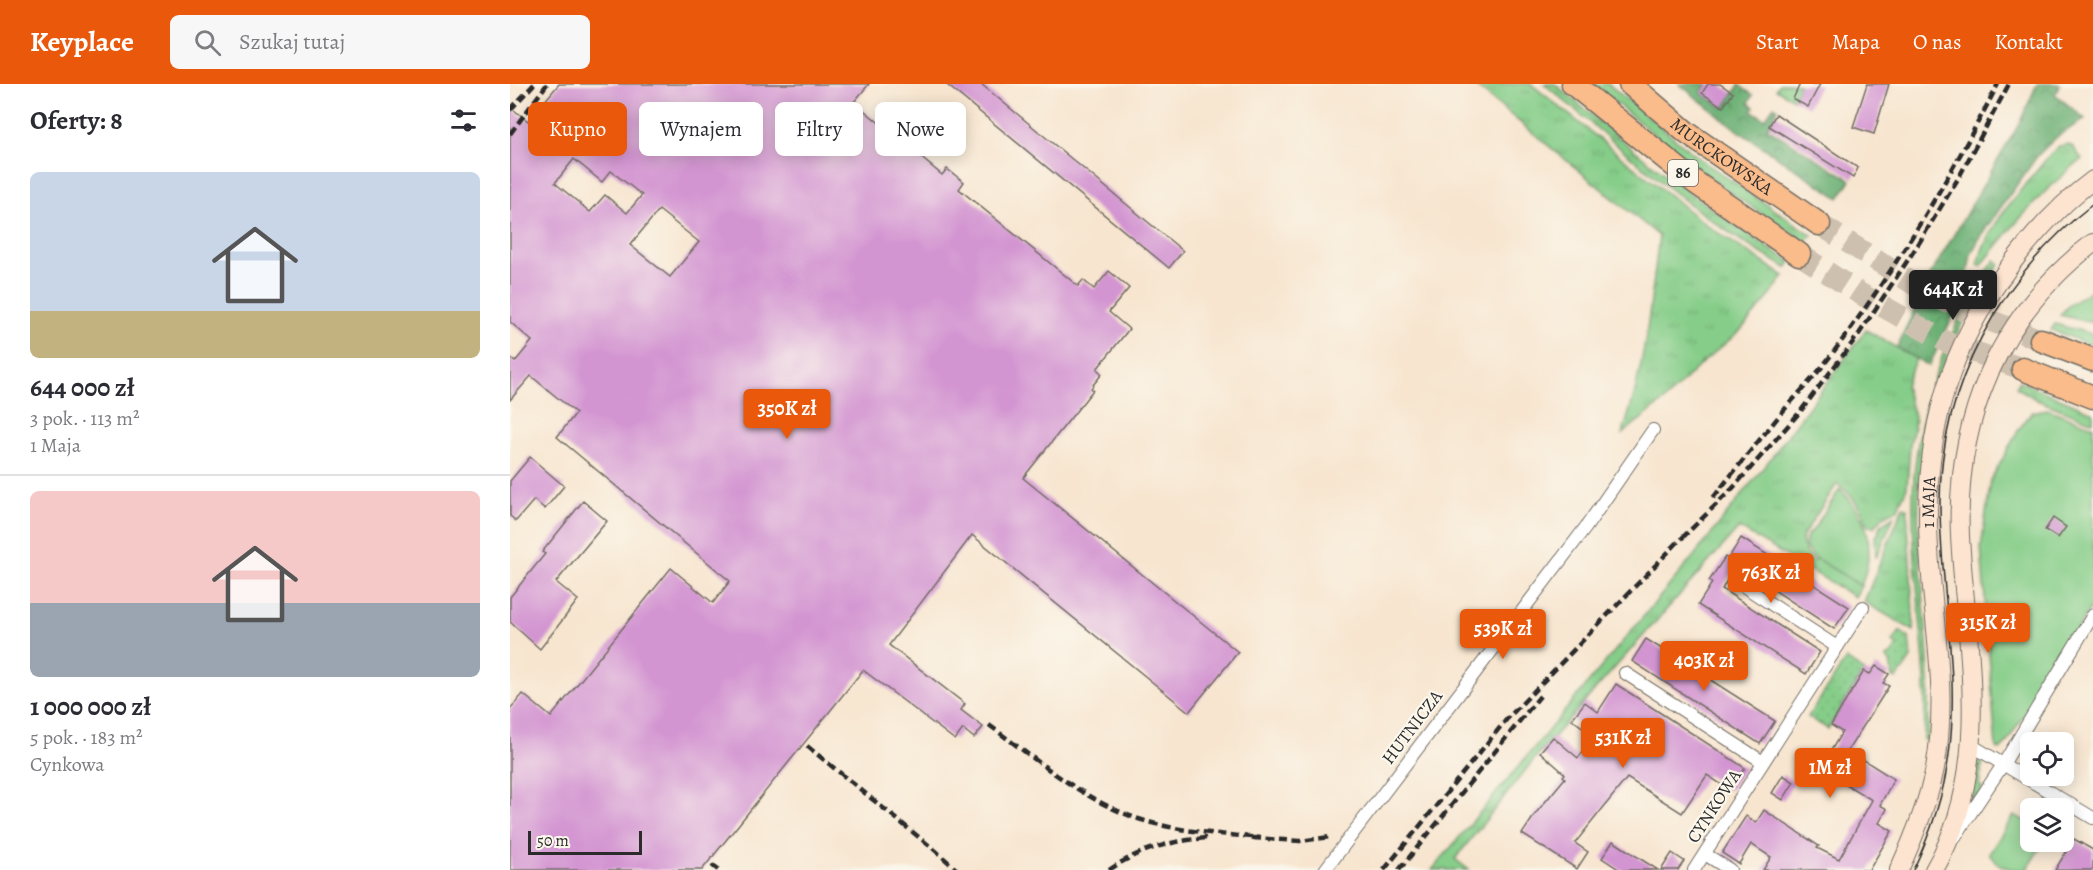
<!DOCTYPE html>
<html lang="pl">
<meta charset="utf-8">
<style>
body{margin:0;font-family:Alegreya,serif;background:#f7f7f7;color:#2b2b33;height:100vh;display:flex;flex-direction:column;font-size:22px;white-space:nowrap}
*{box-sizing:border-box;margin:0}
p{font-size:20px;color:#7c7c81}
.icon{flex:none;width:33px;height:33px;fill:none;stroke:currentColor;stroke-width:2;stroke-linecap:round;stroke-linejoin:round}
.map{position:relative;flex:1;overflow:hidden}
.details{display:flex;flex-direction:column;background:#fff;width:510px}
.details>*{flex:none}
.guide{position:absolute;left:18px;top:18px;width:570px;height:54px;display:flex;gap:12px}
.controls{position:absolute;left:1510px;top:648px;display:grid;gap:12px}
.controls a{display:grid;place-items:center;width:54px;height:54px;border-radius:9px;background:#fff;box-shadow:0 3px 15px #0003;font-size:30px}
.scale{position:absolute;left:18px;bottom:15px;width:114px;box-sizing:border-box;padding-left:6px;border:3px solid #2b2b2b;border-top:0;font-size:16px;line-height:21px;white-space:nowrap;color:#2b2b2b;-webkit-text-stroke:4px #fbf7ec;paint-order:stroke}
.price{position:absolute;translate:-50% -51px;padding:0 14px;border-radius:6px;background:#ea580c;color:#fff;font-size:20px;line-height:39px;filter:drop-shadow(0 2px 3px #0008)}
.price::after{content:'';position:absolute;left:50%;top:36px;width:18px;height:14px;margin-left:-9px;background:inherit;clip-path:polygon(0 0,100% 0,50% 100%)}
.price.active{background:#222;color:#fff}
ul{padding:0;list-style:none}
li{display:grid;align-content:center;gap:12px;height:318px;padding:0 30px}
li+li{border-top:2px solid #e1e1e2}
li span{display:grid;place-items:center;height:186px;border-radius:9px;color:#555}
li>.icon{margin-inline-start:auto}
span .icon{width:108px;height:108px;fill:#fffc;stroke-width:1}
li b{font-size:26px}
h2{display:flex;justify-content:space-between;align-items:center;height:72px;padding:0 30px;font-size:26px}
.pill{padding:0 21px;border-radius:9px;background:#fff;box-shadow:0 3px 15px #0003;font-size:21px;line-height:54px}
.pill.active{background:#ea580c;color:#fff}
header{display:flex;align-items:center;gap:36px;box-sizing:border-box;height:84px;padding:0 30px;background:#ea580c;color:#fff}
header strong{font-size:28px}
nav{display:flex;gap:33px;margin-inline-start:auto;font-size:21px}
.search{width:420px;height:54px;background:#f7f7f7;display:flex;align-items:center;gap:15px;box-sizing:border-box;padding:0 21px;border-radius:9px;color:#7c7c81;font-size:22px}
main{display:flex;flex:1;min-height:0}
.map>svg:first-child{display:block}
</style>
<header>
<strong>Keyplace</strong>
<div class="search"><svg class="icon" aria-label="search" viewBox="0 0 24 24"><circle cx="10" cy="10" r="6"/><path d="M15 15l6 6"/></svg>Szukaj tutaj</div>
<nav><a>Start</a><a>Mapa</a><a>O nas</a><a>Kontakt</a></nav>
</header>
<main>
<section class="details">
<h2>Oferty: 8<svg class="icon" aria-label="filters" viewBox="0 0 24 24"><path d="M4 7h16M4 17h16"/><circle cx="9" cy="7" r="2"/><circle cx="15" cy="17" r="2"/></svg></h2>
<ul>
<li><span style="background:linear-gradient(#c9d6e8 75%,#c2b280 0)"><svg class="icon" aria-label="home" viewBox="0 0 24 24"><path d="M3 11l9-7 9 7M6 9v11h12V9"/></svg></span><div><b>644 000 zł</b><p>3 pok. · 113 m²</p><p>1 Maja</p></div></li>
<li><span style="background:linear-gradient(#f6c9c9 60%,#9aa5b1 0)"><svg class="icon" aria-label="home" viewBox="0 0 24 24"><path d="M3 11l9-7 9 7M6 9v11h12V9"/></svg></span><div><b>1 000 000 zł</b><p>5 pok. · 183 m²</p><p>Cynkowa</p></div></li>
</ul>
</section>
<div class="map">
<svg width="1583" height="786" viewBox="0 0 1583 786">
<defs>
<pattern id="grass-tufts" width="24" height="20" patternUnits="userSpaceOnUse" patternTransform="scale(1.5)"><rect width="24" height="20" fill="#86cd89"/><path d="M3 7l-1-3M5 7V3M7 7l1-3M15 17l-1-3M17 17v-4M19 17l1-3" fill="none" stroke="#74b076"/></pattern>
<pattern id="forest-crowns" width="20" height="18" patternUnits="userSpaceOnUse" patternTransform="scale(1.5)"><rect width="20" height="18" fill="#6cb075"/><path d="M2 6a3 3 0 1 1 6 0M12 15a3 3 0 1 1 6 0" fill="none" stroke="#598f60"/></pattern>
<pattern id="garden-dots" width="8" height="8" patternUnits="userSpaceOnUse" patternTransform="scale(1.5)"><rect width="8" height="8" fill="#86cd89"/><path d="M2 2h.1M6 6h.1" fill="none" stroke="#74b076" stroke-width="1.8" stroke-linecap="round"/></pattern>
</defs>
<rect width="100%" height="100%" fill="#fbf7ec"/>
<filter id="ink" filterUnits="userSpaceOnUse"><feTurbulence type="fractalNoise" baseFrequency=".0167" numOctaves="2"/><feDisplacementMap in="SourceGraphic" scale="12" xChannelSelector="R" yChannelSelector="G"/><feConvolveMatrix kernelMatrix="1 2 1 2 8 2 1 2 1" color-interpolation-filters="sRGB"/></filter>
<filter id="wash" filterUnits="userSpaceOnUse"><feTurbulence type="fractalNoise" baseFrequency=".008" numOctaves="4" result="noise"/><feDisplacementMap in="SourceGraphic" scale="24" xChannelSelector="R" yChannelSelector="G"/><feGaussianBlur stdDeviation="1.35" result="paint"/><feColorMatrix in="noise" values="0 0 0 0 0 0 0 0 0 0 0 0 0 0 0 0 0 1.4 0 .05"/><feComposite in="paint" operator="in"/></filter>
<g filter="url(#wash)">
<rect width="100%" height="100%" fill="#f7e5cf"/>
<g fill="url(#grass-tufts)" stroke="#587c5a" stroke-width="1.5">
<path d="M 963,0 L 1021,0 L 1199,143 L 1274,192 L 1260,212 L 1230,247 L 1191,280 L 1154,317 L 1112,350 C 1134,291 1141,216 1149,152 Z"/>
<path d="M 1034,0 L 1045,0 C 1120,64 1196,126 1281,178 L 1277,184 C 1189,137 1111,63 1034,0 Z"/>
<path d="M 1083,0 L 1098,0 L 1194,78 L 1302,151 L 1297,158 C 1220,113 1151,57 1083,0 Z"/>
<path d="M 1269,0 L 1290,0 L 1283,15 L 1266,5 Z"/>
<path d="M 1557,61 L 1562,62 L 1572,75 C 1533,106 1502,142 1471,182 L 1468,181 C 1475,143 1514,103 1538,73 L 1549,62 Z"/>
<path d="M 1485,176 L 1490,180 C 1428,258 1404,359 1409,457 C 1413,524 1423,590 1418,657 L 1414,656 C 1415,636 1415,616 1415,597 C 1412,537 1402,478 1403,419 C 1404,328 1434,250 1485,176 Z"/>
<path d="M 1545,240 L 1583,250 L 1583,262 L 1541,246 Z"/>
<path d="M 1356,246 L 1406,275 L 1395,302 L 1405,336 L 1400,362 L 1397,403 L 1387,426 L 1374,432 L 1364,443 L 1358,442 C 1351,424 1343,411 1327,400 L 1293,451 C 1291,462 1294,470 1304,477 L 1308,474 L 1351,502 L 1345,513 L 1229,444 L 1030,668 L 945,775 L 959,786 L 922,786 L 1183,473 L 1261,374 Z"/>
<path d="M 1509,297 L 1583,328 L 1583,338 L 1527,316 L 1506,303 Z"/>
<path d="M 1393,423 L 1397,424 L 1404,547 L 1354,518 Z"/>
<path d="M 1384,432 L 1366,474 L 1365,453 L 1369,449 L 1368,446 L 1373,439 Z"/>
<path d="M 1469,674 L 1473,676 L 1469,701 L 1473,704 L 1458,727 Z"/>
</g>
<g fill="url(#forest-crowns)" stroke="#4c6e50" stroke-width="1.5">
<path d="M 1169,0 L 1197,0 L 1191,9 L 1214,24 L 1229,1 L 1243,11 L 1239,19 L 1244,23 L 1242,27 L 1255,35 L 1264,22 L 1268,25 L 1257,44 L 1341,96 L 1329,114 L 1227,46 Z"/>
<path d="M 1527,0 L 1550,0 L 1545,10 L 1575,35 L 1549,51 L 1528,71 L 1472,150 L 1461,170 L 1455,207 L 1419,282 L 1387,264 L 1419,193 L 1509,40 Z"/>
</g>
<g fill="#86cd89" stroke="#587c5a" stroke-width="1.5">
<path d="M 1583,205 L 1583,239 L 1550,231 L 1558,222 Z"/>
<path d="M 1537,325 L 1583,342 L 1583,520 L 1496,660 L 1490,666 L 1486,664 L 1471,463 L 1481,396 L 1509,345 L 1522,328 Z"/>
<path d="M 1330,405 C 1360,435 1366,462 1351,502 L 1302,472 L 1295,463 L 1297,451 L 1303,446 Z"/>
<path d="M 1504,731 L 1521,740 L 1521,758 L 1534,758 L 1516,786 C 1500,786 1489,784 1479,770 Z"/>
</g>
<g fill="url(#garden-dots)" stroke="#587c5a" stroke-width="1.5">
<path d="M 1390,547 L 1399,554 L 1401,574 L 1387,595 L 1383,594 L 1380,578 L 1376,573 L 1381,571 L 1387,562 L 1383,558 Z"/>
<path d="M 1336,575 L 1354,587 L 1318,645 L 1298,633 Z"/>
</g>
<g id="blocks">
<g fill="#d395d1" fill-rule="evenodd">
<path d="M 49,0 L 359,0 L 344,18 L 432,91 L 437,85 L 454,98 L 449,105 L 568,202 L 573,196 L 584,205 L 599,187 L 619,204 L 599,228 L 619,245 L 587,285 L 592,290 L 583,301 L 581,305 L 583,306 L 513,394 L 728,568 L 679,628 L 462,451 L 379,561 L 455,620 L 451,626 L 473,643 L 464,654 L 453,645 L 445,656 L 353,586 L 192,786 L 0,786 L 0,625 L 13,610 L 41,633 L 161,484 L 203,519 L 220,497 L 47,353 L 66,329 L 21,292 L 0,316 L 0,274 L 5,278 L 22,257 L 0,238 L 0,23 L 18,37 ZM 64,75 L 92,98 L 101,87 L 132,111 L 117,129 L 95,111 L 80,128 L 45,99 ZM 149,126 L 189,158 L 160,193 L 120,161 Z"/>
<path d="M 436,0 L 471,0 L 673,167 L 659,184 Z"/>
<path d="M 1198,0 L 1210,0 L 1223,9 L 1213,23 L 1192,9 Z"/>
<path d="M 1290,0 L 1310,0 L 1298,23 L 1283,15 Z"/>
<path d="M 1357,0 L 1379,0 L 1364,50 L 1343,43 Z"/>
<path d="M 1266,30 L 1348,84 L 1343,94 L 1259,42 Z"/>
<path d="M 20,373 L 54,402 L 35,425 L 24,416 L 6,437 L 0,432 L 0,397 Z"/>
<path d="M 73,417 L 97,437 L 46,498 L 68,516 L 30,565 L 0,538 L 0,513 L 35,470 L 32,468 Z"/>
<path d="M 1543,434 L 1556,443 L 1548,454 L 1535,446 Z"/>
<path d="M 1231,454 L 1339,523 L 1324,545 L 1227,482 L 1219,493 L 1212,505 L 1310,568 L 1296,590 L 1188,521 L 1202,499 L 1199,497 L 1215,473 L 1218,475 Z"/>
<path d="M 1136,555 L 1265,637 L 1250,660 L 1122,577 Z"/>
<path d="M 1366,582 L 1379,590 L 1373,599 L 1379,602 L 1338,666 L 1384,695 L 1370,721 L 1377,725 L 1369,739 L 1382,747 L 1359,786 L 1253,786 L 1261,773 L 1241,760 L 1229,780 L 1212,769 L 1236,732 L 1246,739 L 1254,726 L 1309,762 L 1307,764 L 1329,775 L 1362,716 L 1310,685 L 1332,648 L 1321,641 L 1354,587 L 1360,590 Z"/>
<path d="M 1106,600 L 1235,684 L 1220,706 L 1197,691 L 1172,729 L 1117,694 L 1065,759 L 1078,768 L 1067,785 L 1012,750 L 1026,729 L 1055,694 L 1053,692 L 1055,690 L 1030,668 L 1043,653 L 1068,674 L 1085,653 L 1062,635 L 1075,618 L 1088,628 Z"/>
<path d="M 1273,691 L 1284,698 L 1273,716 L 1262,709 Z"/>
<path d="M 1564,755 L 1583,766 L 1583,786 L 1545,786 Z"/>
<path d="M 1103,757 L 1126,772 L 1148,786 L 1110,786 L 1092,774 Z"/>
<path d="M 1162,769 L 1174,777 L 1168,786 L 1151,786 Z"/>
</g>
</g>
</g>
<g filter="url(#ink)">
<use href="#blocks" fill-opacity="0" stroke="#726c64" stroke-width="1.5"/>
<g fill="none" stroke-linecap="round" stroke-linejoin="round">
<g stroke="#cec0ae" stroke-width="22" stroke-dasharray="22 11" stroke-linecap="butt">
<path d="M 1309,140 L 1418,209 L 1455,227 L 1531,256"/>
<path d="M 1289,170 L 1349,209 L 1438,259 L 1513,285"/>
</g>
<defs>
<g id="street">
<path d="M 1235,503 L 1327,563"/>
<path d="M 1115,589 L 1253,678"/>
<path d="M 1461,661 L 1583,734"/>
<path d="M 1445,753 L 1494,679 L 1583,531"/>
<path d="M 1195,770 L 1220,786"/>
<path d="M 815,786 L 1076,443 L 1143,346"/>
<path d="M 1184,786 L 1353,523"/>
</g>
<g id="secondary">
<path id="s1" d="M 1389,786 C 1404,753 1418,719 1425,684 C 1441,600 1417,514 1418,430 C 1418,327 1448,246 1512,166 C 1533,140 1556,116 1583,96"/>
<path d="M 1424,786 C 1484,683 1456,564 1450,452 C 1445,335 1489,231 1583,159"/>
</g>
<g id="highway">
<path d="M 1063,0 L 1186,99 L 1289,170"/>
<path id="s2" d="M 1120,0 L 1177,49 L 1309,140"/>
<path d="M 1531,256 L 1583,276"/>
<path d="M 1513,285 L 1583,313"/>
</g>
</defs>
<use href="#street" stroke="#726c64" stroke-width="14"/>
<use href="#secondary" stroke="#726c64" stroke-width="20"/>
<use href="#highway" stroke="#726c64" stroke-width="25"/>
<use href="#street" stroke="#fff" stroke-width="12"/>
<use href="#secondary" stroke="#fde4d0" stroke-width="18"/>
<use href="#highway" stroke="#f9bc8a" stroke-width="22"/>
<path stroke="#2b2b2b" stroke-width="1.5" d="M 1403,786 C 1421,749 1434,710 1439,670 C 1450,587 1430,503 1430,421 C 1429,303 1491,191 1583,120"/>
<g stroke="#2b2b2b" stroke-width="4.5" stroke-dasharray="9 4.5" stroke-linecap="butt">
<path d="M 0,26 L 24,0"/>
<path d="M 0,50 L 37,0"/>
<path d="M 1203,414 C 1225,386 1247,359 1269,332 C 1283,315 1298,300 1312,283 C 1380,195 1437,99 1488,0"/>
<path d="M 479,641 C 527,676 575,718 632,736 C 670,748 712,750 751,754"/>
<path d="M 297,662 L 426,767 L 447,786"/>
<path d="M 742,754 L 790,757 L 820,753"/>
<path d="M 202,781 L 208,786"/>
<path d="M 599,786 C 630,765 660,757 697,754"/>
<path d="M 874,786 L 996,636 L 1166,460 L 1222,405 L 1290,328 L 1349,250 L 1409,159 L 1449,93 L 1499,0"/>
<path d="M 889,786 L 1030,612"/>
</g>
</g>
</g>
<g text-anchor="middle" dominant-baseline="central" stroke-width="4.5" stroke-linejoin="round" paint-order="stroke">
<rect fill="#fbf7ec" stroke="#696865" stroke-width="1.5" x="1158" y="76" width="30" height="26" rx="4.5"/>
<g font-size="16" font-weight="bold" fill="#2b2b2b">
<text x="1173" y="89">86</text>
</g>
<g font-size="18" fill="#2b2b2b" stroke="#fbf7ec">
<text stroke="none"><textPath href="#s2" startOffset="117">MURCKOWSKA</textPath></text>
<text stroke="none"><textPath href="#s1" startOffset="375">1 MAJA</textPath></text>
<text transform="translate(902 643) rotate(-53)">HUTNICZA</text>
<text transform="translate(1204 722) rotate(-57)">CYNKOWA</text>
</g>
</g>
</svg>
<div class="controls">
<a><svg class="icon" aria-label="locate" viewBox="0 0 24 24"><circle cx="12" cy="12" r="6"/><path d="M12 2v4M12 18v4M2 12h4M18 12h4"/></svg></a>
<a><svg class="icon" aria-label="layers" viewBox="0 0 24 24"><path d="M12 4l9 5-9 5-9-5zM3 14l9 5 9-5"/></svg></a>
</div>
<div class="scale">50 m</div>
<b class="price active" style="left:1443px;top:237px">644K zł</b>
<b class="price" style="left:277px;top:356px">350K zł</b>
<b class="price" style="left:1261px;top:520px">763K zł</b>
<b class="price" style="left:1478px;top:570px">315K zł</b>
<b class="price" style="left:993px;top:576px">539K zł</b>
<b class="price" style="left:1194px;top:608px">403K zł</b>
<b class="price" style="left:1113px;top:685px">531K zł</b>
<b class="price" style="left:1320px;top:715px">1M zł</b>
<div class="guide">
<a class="pill active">Kupno</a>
<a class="pill">Wynajem</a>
<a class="pill">Filtry</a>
<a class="pill">Nowe</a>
</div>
</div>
</main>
